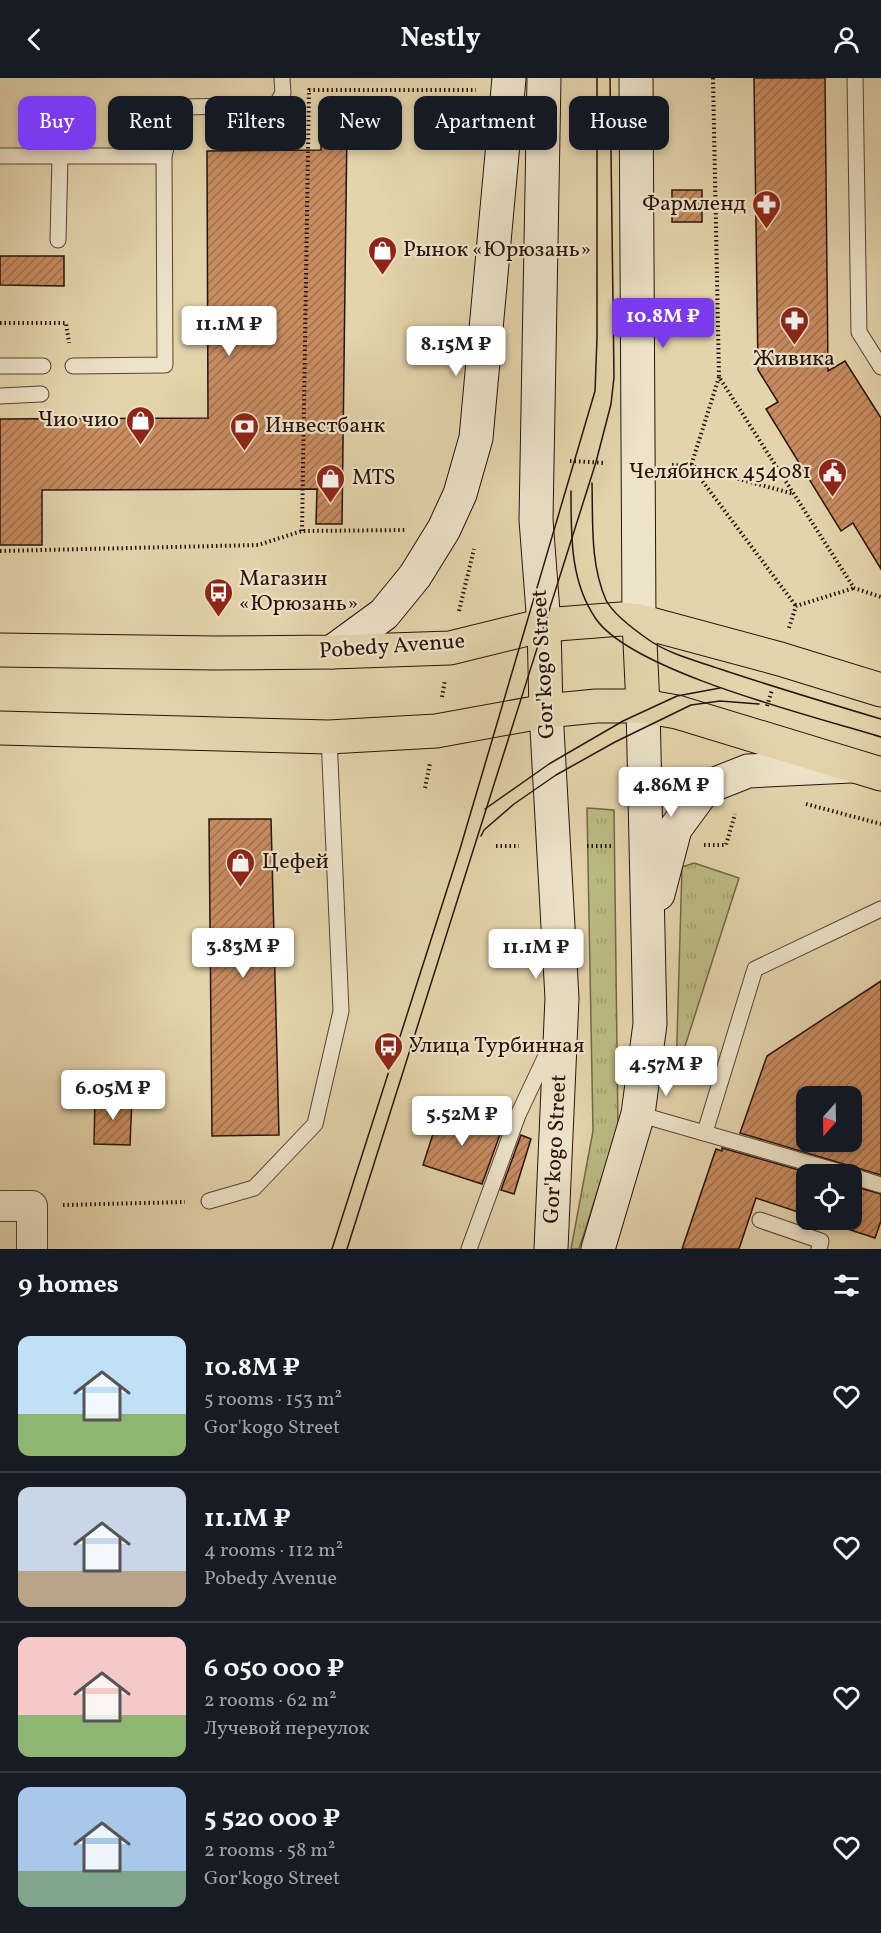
<!DOCTYPE html>
<meta charset="utf-8">
<style>
body{margin:0;font-family:Vollkorn,serif;background:#242831;color:#f1f3f6;height:100vh;display:flex;flex-direction:column;font-size:22px;white-space:nowrap}
*{box-sizing:border-box;margin:0}
p{font-size:20px;color:#9ea1a6}
.icon{flex:none;width:33px;height:33px;fill:none;stroke:currentColor;stroke-width:2;stroke-linecap:round;stroke-linejoin:round}
.map{position:relative;height:1171px;overflow:hidden}
.panel{display:flex;flex-direction:column;background:#171b24;flex:1}
.panel>*{flex:none}
.banner{position:absolute;left:18px;top:18px;width:846px;height:54px;display:flex;gap:12px}
.needle{width:39px;rotate:200deg}
.controls{position:absolute;left:796px;top:1008px;display:grid;gap:12px}
.controls a{display:grid;place-items:center;width:66px;height:66px;border-radius:12px;background:#171b24;box-shadow:0 3px 9px #0003;font-size:30px}
.price{position:absolute;translate:-50% -51px;padding:0 14px;border-radius:6px;background:#fff;color:#222;font-size:20px;line-height:39px;filter:drop-shadow(0 2px 3px #0008)}
.price::after{content:'';position:absolute;left:50%;top:36px;width:18px;height:14px;margin-left:-9px;background:inherit;clip-path:polygon(0 0,100% 0,50% 100%)}
.price.selected{background:#7c3aed;color:#fff}
ul{padding:0;list-style:none}
li{display:flex;align-items:center;gap:18px;height:150px;padding:0 18px}
li+li{border-top:2px solid #363941}
li span{display:grid;place-items:center;flex:none;width:168px;height:120px;border-radius:12px;color:#555}
li>.icon{margin-inline-start:auto}
span .icon{width:72px;height:72px;fill:#fffc;stroke-width:1}
li b{font-size:26px}
h2{display:flex;justify-content:space-between;align-items:center;height:72px;padding:0 18px;font-size:26px}
.chip{padding:0 21px;border-radius:12px;background:#171b24;box-shadow:0 3px 9px #0003;font-size:21px;line-height:54px}
.chip.selected{background:#7c3aed;color:#fff}
header{display:flex;justify-content:space-between;align-items:center;height:78px;padding:0 18px;background:#171b24;font-size:27px;font-weight:700}
.map>svg:first-child{display:block}
</style>
<header><svg class="icon" aria-label="back" viewBox="0 0 24 24"><path d="M15 5l-7 7 7 7"/></svg>Nestly<svg class="icon" aria-label="person" viewBox="0 0 24 24"><circle cx="12" cy="8" r="4"/><path d="M4 21q1-7 8-7t8 7"/></svg></header>
<div class="map">
<svg width="881" height="1171" viewBox="0 0 881 1171">
<defs>
<pattern id="grass-tufts" width="24" height="20" patternUnits="userSpaceOnUse" patternTransform="scale(1.5)"><rect width="24" height="20" fill="#bcbb84"/><path d="M3 7l-1-3M5 7V3M7 7l1-3M15 17l-1-3M17 17v-4M19 17l1-3" fill="none" stroke="#a2a071"/></pattern>
<pattern id="building-hatch" width="6" height="6" patternUnits="userSpaceOnUse" patternTransform="scale(1.5)"><rect width="6" height="6" fill="#c88c61"/><path d="M-1 1l2-2M0 6l6-6M5 7l2-2" fill="none" stroke="#a2714e"/></pattern>
</defs>
<rect width="100%" height="100%" fill="#e4d4ac"/>
<filter id="stains"><feTurbulence type="fractalNoise" baseFrequency=".00333" numOctaves="4"/><feColorMatrix values="0 0 0 0 .2 0 0 0 0 .09 0 0 0 0 .02 0 0 0 .5 -.17"/></filter>
<radialGradient id="worn" r=".72"><stop offset=".6" stop-color="#630" stop-opacity="0"/><stop offset="1" stop-color="#630" stop-opacity=".3"/></radialGradient>
<g fill="url(#grass-tufts)" stroke="#726748" stroke-width="1.5">
<path d="M 587,730 L 614,732 L 618,1049 L 579,1171 L 571,1171 L 593,1053 Z"/>
<path d="M 694,785 L 739,800 L 676,996 L 682,789 Z"/>
</g>
<g fill="url(#building-hatch)" stroke="#28130c" stroke-width="1.5" fill-rule="evenodd">
<path d="M 754,0 L 825,0 L 828,293 L 845,283 L 881,340 L 881,491 L 853,445 L 841,453 L 766,331 L 778,324 L 758,292 Z"/>
<path d="M 321,47 L 347,48 L 342,446 L 316,446 L 317,411 L 42,412 L 42,467 L 0,467 L 0,341 L 208,340 L 207,73 L 321,72 Z"/>
<rect x="672" y="112" width="30" height="32"/>
<path d="M 0,178 L 64,178 L 64,208 L 0,207 Z"/>
<path d="M 209,741 L 271,741 L 279,1057 L 212,1058 Z"/>
<path d="M 881,903 L 881,1097 L 740,1055 L 767,978 ZM 807,1018 L 852,1018 L 852,1064 L 807,1064 Z"/>
<path d="M 95,1018 L 132,1020 L 130,1067 L 94,1066 Z"/>
<path d="M 441,1031 L 502,1051 L 482,1106 L 423,1087 Z"/>
<path d="M 521,1057 L 531,1061 L 514,1116 L 501,1112 Z"/>
<path d="M 722,1070 L 813,1096 L 807,1096 L 807,1137 L 756,1120 L 739,1171 L 682,1171 L 716,1071 L 722,1073 Z"/>
<path d="M 852,1108 L 881,1116 L 881,1143 L 875,1160 L 820,1142 L 852,1142 Z"/>
</g>
<g fill="none" stroke-linecap="round" stroke-linejoin="round">
<defs>
<g id="lane">
<path d="M 855,0 L 859,254 L 881,289"/>
<path d="M 0,78 L 164,78"/>
<path d="M 58,162 L 60,78"/>
<path d="M 0,288 L 43,288"/>
<path d="M 73,288 L 165,287 L 164,78 L 173,41 L 184,29 L 276,27 L 283,15 L 282,0"/>
<path d="M 0,318 L 41,316"/>
<path d="M 638,1036 L 847,1096"/>
<path d="M 705,1054 L 755,891 L 881,831"/>
<path d="M 852,1098 L 881,1107"/>
<path d="M 209,1123 L 254,1110 L 315,1046 L 341,933 L 329,659"/>
<path d="M 760,1142 L 821,1163 L 819,1171"/>
<path d="M 469,1171 L 518,1037 L 551,967"/>
</g>
<path id="street" d="M 0,1128 L 32,1128 L 32,1171"/>
<g id="secondary">
<path d="M 544,0 L 536,442 L 544,547"/>
<path d="M 636,0 L 639,543"/>
<path d="M 332,574 L 384,536 L 415,498 L 444,451 L 460,416 L 476,360 L 509,0"/>
<path d="M 546,633 L 562,920 L 551,1171"/>
<path d="M 658,816 L 675,751 L 705,710 L 748,693 L 851,688"/>
<path d="M 598,1171 L 638,1036 L 650,946 L 643,628"/>
</g>
<g id="primary">
<path d="M 639,543 L 643,628"/>
<path d="M 544,547 L 546,633"/>
<path d="M 0,572 L 215,575 L 332,574 L 450,570 L 544,547 L 621,541 L 639,543 L 780,581 L 881,612"/>
<path d="M 0,650 L 329,659 L 436,653 L 546,633 L 596,628 L 643,628 L 677,634 L 881,696"/>
</g>
</defs>
<use href="#lane" stroke="#574334" stroke-width="17"/>
<use href="#street" stroke="#574334" stroke-width="32"/>
<use href="#secondary" stroke="#28130c" stroke-width="35"/>
<use href="#primary" stroke="#28130c" stroke-width="35"/>
<g stroke="#28130c" stroke-width="4" stroke-dasharray="1.5 3" stroke-linecap="butt">
<path d="M 713,0 L 719,299 L 854,510 L 881,519"/>
<path d="M 0,245 L 66,245 L 69,265"/>
<path d="M 719,299 L 691,388 L 796,528"/>
<path d="M 570,383 L 605,385"/>
<path d="M 672,387 L 691,388 L 794,416"/>
<path d="M 302,453 L 309,12 L 476,12"/>
<path d="M 0,473 L 258,467 L 302,453 L 405,452"/>
<path d="M 459,533 L 474,471"/>
<path d="M 789,550 L 796,528 L 854,510"/>
<path d="M 442,619 L 445,602"/>
<path d="M 767,628 L 772,612"/>
<path d="M 425,710 L 430,685"/>
<path d="M 806,726 L 881,746"/>
<path d="M 704,767 L 726,767 L 735,736"/>
<path d="M 496,768 L 519,768"/>
<path d="M 587,768 L 612,768"/>
<path d="M 63,1127 L 185,1124"/>
</g>
<use href="#lane" stroke="#ede3c9" stroke-width="15"/>
<use href="#street" stroke="#ede3c9" stroke-width="30"/>
<use href="#secondary" stroke="#ede3c9" stroke-width="33"/>
<use href="#primary" stroke="#e4d4ac" stroke-width="33"/>
<g stroke="#28130c" stroke-width="1.5">
<path d="M 592,405 C 593,443 590,486 606,522 C 613,536 636,553 649,562 C 669,576 697,583 720,591 C 774,609 827,625 881,641"/>
<path d="M 571,413 C 571,457 570,504 596,541 C 633,594 816,639 881,659"/>
<path d="M 485,731 L 549,686 L 623,643 L 677,618 L 720,610"/>
<path d="M 481,758 L 484,752 L 514,726 L 556,697 L 615,664 L 691,627 L 720,623 L 759,626"/>
<path d="M 332,1171 L 460,771 L 595,313 L 597,260 L 597,0"/>
<path d="M 347,1171 L 596,384 L 611,326 L 614,299 L 610,0"/>
</g>
</g>
<defs>
<symbol id="pharmacy-pin" viewBox="-11 -11 22 30"><path d="M0 17L-7.5 6A9.5 9.5 0 1 1 7.5 6Z" fill="#8f2418" stroke="#ede3c9"/><path d="M-2-6h4v4h4v4h-4v4h-4v-4h-4v-4h4Z" fill="#fff"/></symbol>
<symbol id="shop-pin" viewBox="-11 -11 22 30"><path d="M0 17L-7.5 6A9.5 9.5 0 1 1 7.5 6Z" fill="#8f2418" stroke="#ede3c9"/><path d="M-5-2.5h2.3a2.7 3.5 0 0 1 5.4 0H5L5.5 6h-11ZM-1.5-2.5h3a1.5 2.3 0 0 0-3 0Z" fill="#fff"/></symbol>
<symbol id="bank-pin" viewBox="-11 -11 22 30"><path d="M0 17L-7.5 6A9.5 9.5 0 1 1 7.5 6Z" fill="#8f2418" stroke="#ede3c9"/><path d="M-6-4H6V4H-6ZM0-2.3a2.3 2.3 0 1 0 0 4.6a2.3 2.3 0 1 0 0-4.6Z" fill="#fff"/></symbol>
<symbol id="civic-pin" viewBox="-11 -11 22 30"><path d="M0 17L-7.5 6A9.5 9.5 0 1 1 7.5 6Z" fill="#8f2418" stroke="#ede3c9"/><path d="M-.6-6.5H3V-4.5H.6V-3L4-1V1h2V6H-6V1h2V-1L-.6-3ZM-1.2 2.5V6h2.4V2.5Z" fill="#fff"/></symbol>
<symbol id="bus-pin" viewBox="-11 -11 22 30"><path d="M0 17L-7.5 6A9.5 9.5 0 1 1 7.5 6Z" fill="#8f2418" stroke="#ede3c9"/><path d="M-5-6H5V4H4V6H2V4H-2V6H-4V4H-5ZM-3.5-4V0h7V-4ZM-3.5 1.2v1.5H-2V1.2ZM2 1.2v1.5H3.5V1.2Z" fill="#fff"/></symbol>
</defs>
<g fill-rule="evenodd">
<use href="#pharmacy-pin" x="750" y="110" width="33" height="45"/>
<use href="#shop-pin" x="366" y="156" width="33" height="45"/>
<use href="#pharmacy-pin" x="778" y="226" width="33" height="45"/>
<use href="#shop-pin" x="124" y="326" width="33" height="45"/>
<use href="#bank-pin" x="228" y="332" width="33" height="45"/>
<use href="#civic-pin" x="816" y="378" width="33" height="45"/>
<use href="#shop-pin" x="314" y="384" width="33" height="45"/>
<use href="#bus-pin" x="202" y="498" width="33" height="45"/>
<use href="#shop-pin" x="224" y="768" width="33" height="45"/>
<use href="#bus-pin" x="372" y="952" width="33" height="45"/>
</g>
<g text-anchor="middle" dominant-baseline="central" stroke-width="4.5" stroke-linejoin="round" paint-order="stroke">
<g font-size="22" fill="#28130c" stroke="#ede3c9" text-anchor="start">
<text x="746" y="126" text-anchor="end">Фармленд</text>
<text x="403" y="172">Рынок «Юрюзань»</text>
<text x="794" y="281" text-anchor="middle">Живика</text>
<text x="119" y="342" text-anchor="end">Чио чио</text>
<text x="265" y="348">Инвестбанк</text>
<text x="811" y="394" text-anchor="end">Челябинск 454081</text>
<text x="352" y="400">MTS</text>
<text x="239" y="501">Магазин<tspan x="239" dy="25">«Юрюзань»</tspan></text>
<text x="262" y="784">Цефей</text>
<text x="409" y="968">Улица Турбинная</text>
</g>
<g font-size="22" fill="#28130c" stroke="#ede3c9">
<text transform="translate(392 569) rotate(-4)">Pobedy Avenue</text>
<text transform="translate(544 586) rotate(-93)">Gor'kogo Street</text>
<text transform="translate(556 1071) rotate(-87)">Gor'kogo Street</text>
</g>
</g>
<rect width="100%" height="100%" filter="url(#stains)"/>
<rect width="100%" height="100%" fill="url(#worn)"/>
</svg>
<div class="controls">
<a><svg class="needle" viewBox="-14 -14 28 28"><path d="M0-13l5 13h-10z" fill="#e53935"/><path d="M0 13l5-13h-10z" fill="#9ea1a6"/></svg></a>
<a><svg class="icon" aria-label="locate" viewBox="0 0 24 24"><circle cx="12" cy="12" r="6"/><path d="M12 2v4M12 18v4M2 12h4M18 12h4"/></svg></a>
</div>
<b class="price selected" style="left:663px;top:271px">10.8M ₽</b>
<b class="price" style="left:229px;top:279px">11.1M ₽</b>
<b class="price" style="left:456px;top:299px">8.15M ₽</b>
<b class="price" style="left:671px;top:740px">4.86M ₽</b>
<b class="price" style="left:243px;top:901px">3.83M ₽</b>
<b class="price" style="left:536px;top:902px">11.1M ₽</b>
<b class="price" style="left:666px;top:1019px">4.57M ₽</b>
<b class="price" style="left:113px;top:1043px">6.05M ₽</b>
<b class="price" style="left:462px;top:1069px">5.52M ₽</b>
<div class="banner">
<a class="chip selected">Buy</a>
<a class="chip">Rent</a>
<a class="chip">Filters</a>
<a class="chip">New</a>
<a class="chip">Apartment</a>
<a class="chip">House</a>
</div>
</div>
<section class="panel">
<h2>9 homes<svg class="icon" aria-label="filters" viewBox="0 0 24 24"><path d="M4 7h16M4 17h16"/><circle cx="9" cy="7" r="2"/><circle cx="15" cy="17" r="2"/></svg></h2>
<ul>
<li><span style="background:linear-gradient(#bfe0f5 65%,#8fb573 0)"><svg class="icon" aria-label="home" viewBox="0 0 24 24"><path d="M3 11l9-7 9 7M6 9v11h12V9"/></svg></span><div><b>10.8M ₽</b><p>5 rooms · 153 m²</p><p>Gor'kogo Street</p></div><svg class="icon" aria-label="heart" viewBox="0 0 24 24"><path d="M12 20l-8-8c-3-5 5-10 8-4 3-6 11-1 8 4z"/></svg></li>
<li><span style="background:linear-gradient(#c9d6e8 70%,#b9a48a 0)"><svg class="icon" aria-label="home" viewBox="0 0 24 24"><path d="M3 11l9-7 9 7M6 9v11h12V9"/></svg></span><div><b>11.1M ₽</b><p>4 rooms · 112 m²</p><p>Pobedy Avenue</p></div><svg class="icon" aria-label="heart" viewBox="0 0 24 24"><path d="M12 20l-8-8c-3-5 5-10 8-4 3-6 11-1 8 4z"/></svg></li>
<li><span style="background:linear-gradient(#f6c9c9 65%,#8fb573 0)"><svg class="icon" aria-label="home" viewBox="0 0 24 24"><path d="M3 11l9-7 9 7M6 9v11h12V9"/></svg></span><div><b>6 050 000 ₽</b><p>2 rooms · 62 m²</p><p>Лучевой переулок</p></div><svg class="icon" aria-label="heart" viewBox="0 0 24 24"><path d="M12 20l-8-8c-3-5 5-10 8-4 3-6 11-1 8 4z"/></svg></li>
<li><span style="background:linear-gradient(#a9c7e8 70%,#7fa58c 0)"><svg class="icon" aria-label="home" viewBox="0 0 24 24"><path d="M3 11l9-7 9 7M6 9v11h12V9"/></svg></span><div><b>5 520 000 ₽</b><p>2 rooms · 58 m²</p><p>Gor'kogo Street</p></div><svg class="icon" aria-label="heart" viewBox="0 0 24 24"><path d="M12 20l-8-8c-3-5 5-10 8-4 3-6 11-1 8 4z"/></svg></li>
</ul>
</section>
